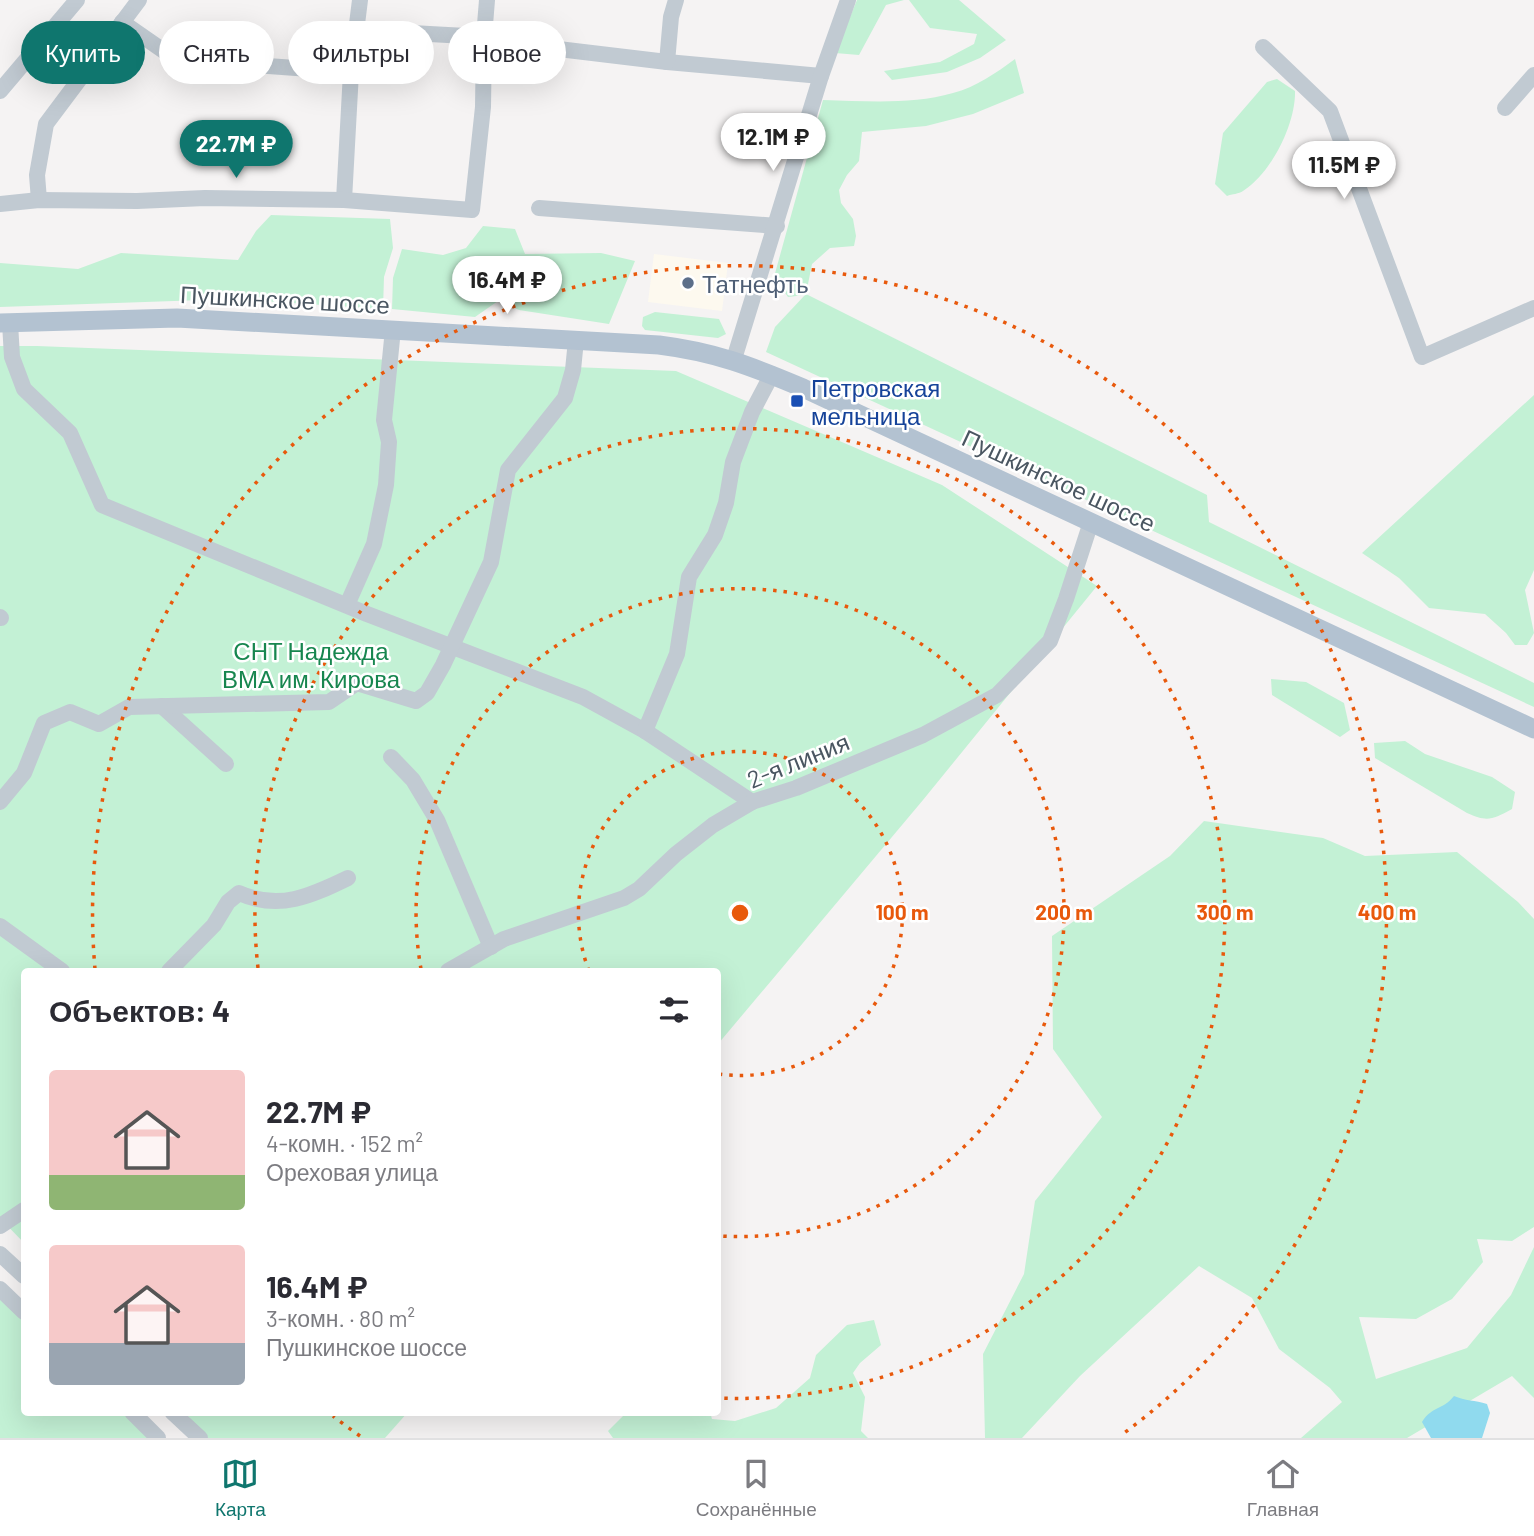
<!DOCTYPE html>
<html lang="ru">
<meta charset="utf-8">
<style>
body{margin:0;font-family:Barlow,sans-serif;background:#f2f2f3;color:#2b2b33;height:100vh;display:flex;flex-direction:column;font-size:26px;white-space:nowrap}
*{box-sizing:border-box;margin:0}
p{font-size:23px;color:#7c7c81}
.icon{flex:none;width:38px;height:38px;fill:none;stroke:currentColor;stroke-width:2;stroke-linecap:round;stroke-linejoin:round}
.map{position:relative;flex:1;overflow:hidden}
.details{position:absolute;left:21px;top:968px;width:700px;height:448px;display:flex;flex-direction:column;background:#fff;border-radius:7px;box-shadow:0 7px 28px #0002}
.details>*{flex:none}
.guide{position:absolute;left:21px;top:21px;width:700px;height:63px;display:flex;gap:14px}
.price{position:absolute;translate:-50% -60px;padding:0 16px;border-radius:24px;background:#fff;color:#222;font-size:23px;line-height:46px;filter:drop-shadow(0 2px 4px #0008)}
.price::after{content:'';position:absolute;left:50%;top:42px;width:21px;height:16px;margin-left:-10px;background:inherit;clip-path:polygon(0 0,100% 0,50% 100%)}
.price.current{background:#0f766e;color:#fff}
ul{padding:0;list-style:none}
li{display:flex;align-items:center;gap:21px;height:175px;padding:0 28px}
li span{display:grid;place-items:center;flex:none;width:196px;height:140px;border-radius:7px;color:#555}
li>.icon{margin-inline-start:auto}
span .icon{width:84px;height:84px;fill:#fffc;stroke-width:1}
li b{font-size:30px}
h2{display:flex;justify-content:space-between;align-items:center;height:84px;padding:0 28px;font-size:30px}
.pill{padding:0 24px;border-radius:32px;background:#fff;box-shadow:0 7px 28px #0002;font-size:24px;line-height:63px}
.pill.current{background:#0f766e;color:#fff}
.tabs{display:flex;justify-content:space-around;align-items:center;height:98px;border-top:2px solid #e1e1e2;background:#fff;font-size:19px;color:#7c7c81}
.tabs a{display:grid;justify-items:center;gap:4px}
.tabs .current{color:#0f766e}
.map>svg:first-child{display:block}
</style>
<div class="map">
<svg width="1534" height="1438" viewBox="0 0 1534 1438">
<rect width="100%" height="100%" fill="#f5f3f3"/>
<path fill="#fdf9ef" d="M 654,254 L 728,263 L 722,311 L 648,302 Z"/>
<g fill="#c3f1d5">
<path d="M 857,0 L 904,0 L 886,5 L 859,55 L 835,53 Z"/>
<path d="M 909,0 L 959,0 L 1006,40 L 980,58 L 947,72 L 892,80 L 884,71 L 940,62 L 974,44 L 977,34 L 930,28 Z"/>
<path d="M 1015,59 L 1024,93 L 973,114 L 926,126 L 862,132 L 859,161 L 847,175 L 839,190 L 841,203 L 853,219 L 856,236 L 854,246 L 830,248 L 812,264 L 806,294 L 1207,495 L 1209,522 L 1534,683 L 1534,707 L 766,352 L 775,327 L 805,295 L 788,297 L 774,277 L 823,100 C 866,101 911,105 953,93 C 976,87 996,73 1015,59 Z"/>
<path d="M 1277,79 L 1295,91 C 1296,123 1271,174 1243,191 C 1239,194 1232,194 1227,196 L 1215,184 L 1223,133 L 1267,82 Z"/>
<path d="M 271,215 L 390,219 L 393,248 L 384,277 L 383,309 L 232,299 L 0,307 L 0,263 L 78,269 L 121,253 L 238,260 L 256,231 Z"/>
<path d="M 483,226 L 515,229 L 525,254 L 601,253 L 635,261 L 609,324 L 519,310 L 498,301 L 475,317 L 392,309 L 393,278 L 402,249 L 443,255 L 466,248 Z"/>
<path d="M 655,312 L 719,319 L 726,334 L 718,338 L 645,330 L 642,326 L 643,317 Z"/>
<path d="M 0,346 L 37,346 L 676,371 L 942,485 L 1097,586 L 923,800 L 718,1044 L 718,971 L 24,971 L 24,1243 L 0,1218 Z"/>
<path d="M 1534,395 L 1534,570 L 1525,590 L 1534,633 L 1527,645 L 1515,645 L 1506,633 L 1485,614 L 1429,608 L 1399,578 L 1362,553 Z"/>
<path d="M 1271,679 L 1306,682 L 1344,703 L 1350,730 L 1340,737 L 1272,695 Z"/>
<path d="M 1405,741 L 1425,754 L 1492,777 L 1515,792 L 1512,809 C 1492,820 1487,822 1467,813 L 1375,758 L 1374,743 Z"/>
<path d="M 1204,821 L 1323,838 L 1365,856 L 1457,852 L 1518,902 L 1534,919 L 1534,1227 L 1512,1241 L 1477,1239 L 1483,1262 L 1452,1299 L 1416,1319 L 1359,1317 L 1376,1379 L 1467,1348 L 1511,1295 L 1534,1247 L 1534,1398 L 1512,1376 L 1407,1438 L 1301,1438 L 1342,1402 L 1330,1388 L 1279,1349 L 1252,1298 L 1199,1266 L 1080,1376 L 1022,1438 L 985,1438 L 983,1354 L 1024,1274 L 1035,1201 L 1102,1117 L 1053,1049 L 1052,936 L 1170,856 Z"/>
<path d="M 0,1284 L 24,1307 L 24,1412 L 137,1412 L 164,1438 L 0,1438 Z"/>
<path d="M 874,1320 L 881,1345 L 860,1363 L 853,1373 L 865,1397 L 861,1431 L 868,1438 L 613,1438 L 608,1431 L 627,1412 L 710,1412 L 712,1419 L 735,1421 L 776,1408 L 810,1378 L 816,1355 L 847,1325 Z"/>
<path d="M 184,1412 L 408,1412 L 385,1438 L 208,1438 Z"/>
</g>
<path fill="#90daee" d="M 1454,1396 C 1465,1401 1475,1400 1487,1404 L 1490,1413 L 1482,1438 L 1431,1438 L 1422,1422 C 1433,1405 1442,1411 1454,1396 Z"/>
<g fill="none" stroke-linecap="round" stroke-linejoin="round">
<g stroke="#c1cad2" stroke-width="16">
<path d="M 122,22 L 171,56 L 185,60 L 351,72"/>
<path d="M 357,30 L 484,37"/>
<path d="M 508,43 L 667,62 L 821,76"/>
<path d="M 1263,47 L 1330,111 L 1422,357 L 1534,308"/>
<path d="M 667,62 L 671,17 L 676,0"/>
<path d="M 0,91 L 77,0"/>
<path d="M 1505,108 L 1534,75"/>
<path d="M 39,200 L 37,175 L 46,124 L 139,0"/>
<path d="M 344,200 L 351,72 L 360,0"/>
<path d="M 0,204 L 39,200 L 137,201 L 205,198 L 344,200 L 472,210 L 483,107 L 484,37 L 487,0"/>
<path d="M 539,208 L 777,226"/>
<path d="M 10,323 L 12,357 L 24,389 L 70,433 L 102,505 L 367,614 L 583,697 L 645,731 L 752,802"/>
<path d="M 734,359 L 821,76 L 848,0"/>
<path d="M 347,605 L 374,544 L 386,485 L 389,442 L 384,420 L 393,329"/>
<path d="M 0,617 L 1,618"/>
<path d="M 162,706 L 226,764"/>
<path d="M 645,731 L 677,654 L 689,577 L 715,535 L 726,503 L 733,462 L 752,412 L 772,374"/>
<path d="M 391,757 L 413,780 L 437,820 L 491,947"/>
<path d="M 0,802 L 24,773 L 44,723 L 70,712 L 99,724 L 129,707 L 329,702 L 357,683 L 416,701 L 427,693 L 443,665 L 491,562 L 508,470 L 565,398 L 573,370 L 576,340"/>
<path d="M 0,926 L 62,971"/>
<path d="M 169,971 L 214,925 L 228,902 L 239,893 C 279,911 311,896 348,878"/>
<path d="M 448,971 L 504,939 L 624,898 L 639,889 L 676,854 L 713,825 L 752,802 L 796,788 L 923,735 L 997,695 L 1050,641 L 1066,599 L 1091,522"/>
<path d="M 0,1226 L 24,1210"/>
<path d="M 0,1254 L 24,1276"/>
<path d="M 0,1289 L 24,1312"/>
<path d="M 132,1412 L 158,1438"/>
<path d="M 172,1412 L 200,1438"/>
</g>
<path stroke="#b3c2d1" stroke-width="19" d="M 0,323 L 177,318 L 659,345 C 715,352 751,366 803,388 L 1534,729"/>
</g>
<g fill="none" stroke="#e8590c" stroke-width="3.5" stroke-dasharray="3.5 7">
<path d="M589 971A162 162 0 1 1 719 1074"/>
<path d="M421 969A324 324 0 1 1 720 1236"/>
<path d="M258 968A485 485 0 1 1 719 1398"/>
<path d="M360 1436A647 647 0 0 1 333 1416M95 969A647 647 0 1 1 1120 1436"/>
</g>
<circle fill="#5c6f8a" stroke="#fff" stroke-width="2.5" cx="688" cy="283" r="7"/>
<rect fill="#1a4fb4" stroke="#fff" stroke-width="2.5" x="790" y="394" width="14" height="14" rx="3.5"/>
<g text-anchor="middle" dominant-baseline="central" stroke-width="5" stroke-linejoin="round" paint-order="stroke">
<g font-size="24" fill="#4e5e75" stroke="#fff" text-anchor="start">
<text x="702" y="283">Татнефть</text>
</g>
<g font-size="24" fill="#4a5661" stroke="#fff">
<text transform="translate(285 299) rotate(3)">Пушкинское шоссе</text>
<text transform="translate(1059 480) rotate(25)">Пушкинское шоссе</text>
<text transform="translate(798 760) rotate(-22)">2-я линия</text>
</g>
<g font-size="24" fill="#164399" stroke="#fff" text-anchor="start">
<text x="811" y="387">Петровская<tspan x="811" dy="28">мельница</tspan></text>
</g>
<g font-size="24" fill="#17864f" stroke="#fff">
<text x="311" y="650">СНТ Надежда<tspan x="311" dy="28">ВМА им. Кирова</tspan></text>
</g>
</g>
<circle cx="740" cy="913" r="10" fill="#e8590c" stroke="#fff" stroke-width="3.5"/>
<g font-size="21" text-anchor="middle" font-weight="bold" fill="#e8590c" stroke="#fff" stroke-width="5" stroke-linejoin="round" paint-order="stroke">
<text x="902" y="920">100 m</text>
<text x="1064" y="920">200 m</text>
<text x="1225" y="920">300 m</text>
<text x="1387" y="920">400 m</text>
</g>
</svg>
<b class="price" style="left:773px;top:173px">12.1M ₽</b>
<b class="price current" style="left:236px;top:180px">22.7M ₽</b>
<b class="price" style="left:1344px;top:201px">11.5M ₽</b>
<b class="price" style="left:507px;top:316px">16.4M ₽</b>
<div class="guide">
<a class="pill current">Купить</a>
<a class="pill">Снять</a>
<a class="pill">Фильтры</a>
<a class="pill">Новое</a>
</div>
<section class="details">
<h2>Объектов: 4<svg class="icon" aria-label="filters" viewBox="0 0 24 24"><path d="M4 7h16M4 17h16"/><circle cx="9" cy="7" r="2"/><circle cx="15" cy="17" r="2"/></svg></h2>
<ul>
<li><span style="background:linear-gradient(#f6c9c9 75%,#8fb573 0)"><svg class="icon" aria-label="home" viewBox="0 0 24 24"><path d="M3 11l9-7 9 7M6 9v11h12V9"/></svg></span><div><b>22.7M ₽</b><p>4-комн. · 152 m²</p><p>Ореховая улица</p></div></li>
<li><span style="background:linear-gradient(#f6c9c9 70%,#9aa5b1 0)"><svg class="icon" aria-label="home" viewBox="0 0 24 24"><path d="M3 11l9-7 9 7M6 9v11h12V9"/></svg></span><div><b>16.4M ₽</b><p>3-комн. · 80 m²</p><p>Пушкинское шоссе</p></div></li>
</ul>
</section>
</div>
<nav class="tabs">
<a class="current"><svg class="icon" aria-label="map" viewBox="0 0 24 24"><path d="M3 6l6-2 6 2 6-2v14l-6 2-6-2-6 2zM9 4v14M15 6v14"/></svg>Карта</a>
<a><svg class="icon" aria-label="saved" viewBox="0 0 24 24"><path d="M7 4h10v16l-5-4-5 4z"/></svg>Сохранённые</a>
<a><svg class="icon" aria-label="home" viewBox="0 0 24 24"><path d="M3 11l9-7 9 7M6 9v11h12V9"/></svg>Главная</a>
</nav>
